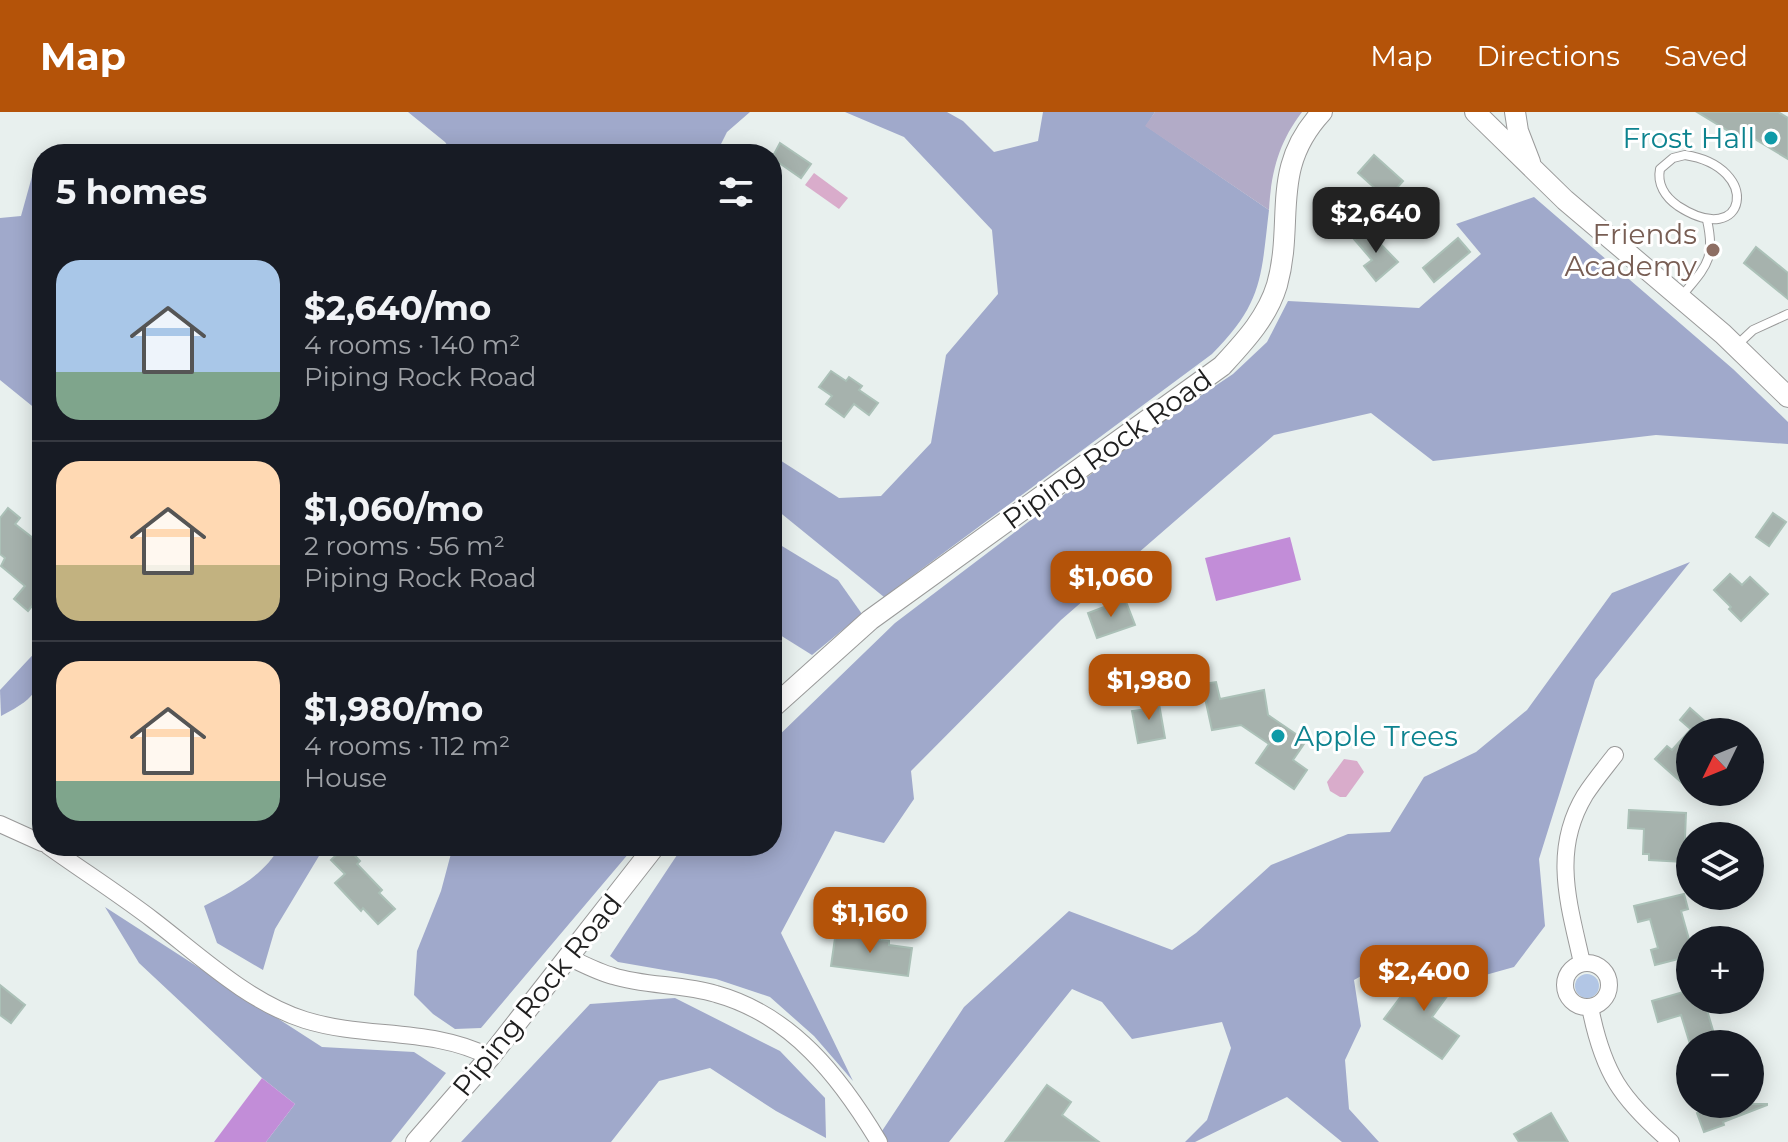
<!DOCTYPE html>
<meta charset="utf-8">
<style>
body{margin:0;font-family:Montserrat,sans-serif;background:#20242c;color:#f1f3f6;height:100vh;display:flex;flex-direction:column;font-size:30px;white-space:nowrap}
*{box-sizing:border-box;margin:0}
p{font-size:26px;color:#9ea1a6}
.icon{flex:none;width:44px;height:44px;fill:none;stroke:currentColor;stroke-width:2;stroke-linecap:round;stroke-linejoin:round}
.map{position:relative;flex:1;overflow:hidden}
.details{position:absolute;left:32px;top:32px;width:750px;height:712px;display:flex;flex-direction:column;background:#171b24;border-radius:32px;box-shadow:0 4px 20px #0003}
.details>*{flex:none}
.needle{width:52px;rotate:227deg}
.tools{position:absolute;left:1676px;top:606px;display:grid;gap:16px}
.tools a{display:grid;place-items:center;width:88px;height:88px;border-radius:50%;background:#171b24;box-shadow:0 4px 20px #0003;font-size:40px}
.price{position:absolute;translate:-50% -68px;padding:0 18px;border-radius:16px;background:#b45309;color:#fff;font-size:26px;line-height:52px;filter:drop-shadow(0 2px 4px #0008)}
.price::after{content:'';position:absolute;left:50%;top:48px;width:24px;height:18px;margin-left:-12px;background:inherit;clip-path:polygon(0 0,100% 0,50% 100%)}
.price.current{background:#222;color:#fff}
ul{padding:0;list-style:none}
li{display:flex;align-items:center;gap:24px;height:200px;padding:0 24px}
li+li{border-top:2px solid #363941}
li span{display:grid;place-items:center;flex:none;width:224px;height:160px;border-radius:24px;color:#555}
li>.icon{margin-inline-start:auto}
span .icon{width:96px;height:96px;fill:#fffc;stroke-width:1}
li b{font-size:34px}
h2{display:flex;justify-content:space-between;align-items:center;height:96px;padding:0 24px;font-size:34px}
header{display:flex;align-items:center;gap:48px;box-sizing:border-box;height:112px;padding:0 40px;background:#b45309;color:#fff}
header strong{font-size:38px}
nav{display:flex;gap:44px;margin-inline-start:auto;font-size:28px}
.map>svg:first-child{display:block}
</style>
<header>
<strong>Map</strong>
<nav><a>Map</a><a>Directions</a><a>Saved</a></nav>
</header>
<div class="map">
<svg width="1788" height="1030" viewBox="0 0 1788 1030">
<rect width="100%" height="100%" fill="#e8f0ee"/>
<circle fill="#b2c6e5" cx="1587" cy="874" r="12"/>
<g fill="#a0a9cb">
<path d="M 408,0 L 750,0 L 727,20 L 716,42 L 454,42 L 445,30 Z"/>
<path d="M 845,0 L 947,0 L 963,9 L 994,40 L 1038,29 L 1043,0 L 1155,0 L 1146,14 L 1269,98 C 1261,165 1263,191 1212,242 L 884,485 L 772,394 L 772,343 L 839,386 L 881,384 L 931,331 L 946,243 L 998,182 L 992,118 L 904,25 Z"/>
<path d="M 42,49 L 42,302 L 0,268 L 0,106 L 21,104 L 36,50 Z"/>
<path d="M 1534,85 L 1733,257 L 1788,310 L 1788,332 L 1656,323 L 1433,349 L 1371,301 L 1274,323 L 1061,508 L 911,659 L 914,687 L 884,731 L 835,719 L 781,821 L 853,969 L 814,924 L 770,885 L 716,867 L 618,850 L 610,844 L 683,734 L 772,734 L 772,630 L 895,511 L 1148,319 L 1233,262 L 1267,230 L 1288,189 L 1419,196 L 1481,142 L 1456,112 Z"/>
<path d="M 772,428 L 838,468 L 862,502 L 812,543 L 772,518 Z"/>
<path d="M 1690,450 L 1595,568 L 1539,747 L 1545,814 L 1514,855 L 1464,869 L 1430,839 L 1392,847 L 1354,868 L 1361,914 L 1345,948 L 1349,997 L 1379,1030 L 1342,1030 L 1287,985 L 1195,1030 L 1185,1030 L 1207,1008 L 1231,936 L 1222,910 L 1132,927 L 1102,890 L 1072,877 L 949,1030 L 888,1030 L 882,1019 L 964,895 L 1069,799 L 1172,838 L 1196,821 L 1271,753 L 1348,722 L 1390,720 L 1424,665 L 1476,640 L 1527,598 L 1612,481 Z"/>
<path d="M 42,533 C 42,575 40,584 1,604 L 0,578 Z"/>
<path d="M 280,734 L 325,734 L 275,817 L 263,858 L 217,831 L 204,794 C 233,779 264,764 280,734 Z"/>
<path d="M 453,734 L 635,734 L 481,916 L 455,917 L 433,902 L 414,883 L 417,839 L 441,779 Z"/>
<path d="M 105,795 L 322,935 L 414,940 L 446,961 L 391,1030 L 266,1030 L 295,992 L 262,966 L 139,851 Z"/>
<path d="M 675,886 L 780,939 L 825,986 L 826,1026 L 776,999 L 710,956 L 659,969 L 611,1030 L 461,1030 L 590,892 Z"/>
</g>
<path fill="#b2abc7" d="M 1155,0 L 1302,0 C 1279,30 1271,60 1269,98 L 1145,14 Z"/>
<g fill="#c28dd8">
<path d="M 1290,425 L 1301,468 L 1216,489 L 1205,446 Z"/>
<path d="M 262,966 L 295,992 L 266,1030 L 214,1030 Z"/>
</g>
<g fill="#d9accb">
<path d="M 814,61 L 848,86 L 839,97 L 805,73 Z"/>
<path d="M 1344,647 L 1357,649 L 1364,660 L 1346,685 L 1340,685 L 1330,679 L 1327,670 Z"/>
<path d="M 910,789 L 925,791 L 921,818 L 914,820 L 907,816 Z"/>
</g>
<g fill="#a6b2ad" stroke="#abc0b7" stroke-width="2">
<path d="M 1697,0 L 1778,0 L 1788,6 L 1788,47 L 1748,23 L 1745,29 Z"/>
<path d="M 780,31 L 811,52 L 801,66 L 772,46 Z"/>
<path d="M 1374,43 L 1403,69 L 1387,87 L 1358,61 Z"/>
<path d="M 1366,117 L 1398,150 L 1376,169 L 1364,154 L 1372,148 L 1354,127 Z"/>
<path d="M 1458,126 L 1470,140 L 1434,170 L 1423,156 Z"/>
<path d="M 1756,135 L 1788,161 L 1788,187 L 1744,151 Z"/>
<path d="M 831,259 L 846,269 L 849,265 L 862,274 L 859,278 L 878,291 L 869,303 L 854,292 L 844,305 L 826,292 L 832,284 L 819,275 Z"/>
<path d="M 8,396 L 20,406 L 15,412 L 42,433 L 42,482 L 28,499 L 14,487 L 25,474 L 1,454 L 5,446 L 0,442 L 0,406 Z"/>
<path d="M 1773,401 L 1786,410 L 1769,434 L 1756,425 Z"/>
<path d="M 1730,462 L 1742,473 L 1750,465 L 1768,482 L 1741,509 L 1729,497 L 1731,495 L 1714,478 Z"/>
<path d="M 1125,487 L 1135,513 L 1097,526 L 1088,501 Z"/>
<path d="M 1216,570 L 1220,587 L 1264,578 L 1268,603 L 1306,629 L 1293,648 L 1307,658 L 1294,677 L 1256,651 L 1269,632 L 1241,613 L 1212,618 L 1202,572 Z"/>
<path d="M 1158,586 L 1165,626 L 1138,631 L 1132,599 L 1147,597 L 1146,588 Z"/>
<path d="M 1690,596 L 1717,620 L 1694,620 L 1680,608 Z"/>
<path d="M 1690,618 L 1690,678 L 1655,647 L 1667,634 L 1672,638 Z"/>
<path d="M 1629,698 L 1686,701 L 1684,750 L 1649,748 L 1649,742 L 1643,742 L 1644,717 L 1628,716 Z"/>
<path d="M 346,734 L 360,749 L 357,752 L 382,778 L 379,781 L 395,797 L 378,812 L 363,796 L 361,799 L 335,771 L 345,762 L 331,748 Z"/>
<path d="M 1684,782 L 1688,797 L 1681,799 L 1690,831 L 1690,844 L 1655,853 L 1651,838 L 1658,836 L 1650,807 L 1638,810 L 1634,794 Z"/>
<path d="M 838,820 L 880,826 L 880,828 L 889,829 L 889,833 L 912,836 L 908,864 L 831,854 L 835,826 L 837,826 Z"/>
<path d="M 1423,855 L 1453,876 L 1432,905 L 1459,924 L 1442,947 L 1384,907 Z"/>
<path d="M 0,873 L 25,893 L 11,911 L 0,903 Z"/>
<path d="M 1690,878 L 1690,888 L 1704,888 L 1717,932 L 1690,932 L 1681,903 L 1658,910 L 1652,889 Z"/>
<path d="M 1047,973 L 1071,990 L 1062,1003 L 1099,1030 L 1005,1030 Z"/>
<path d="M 1720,992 L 1767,992 L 1767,993 L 1723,1010 L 1724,1013 L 1704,1020 L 1697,1001 Z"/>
<path d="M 1551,1001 L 1568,1030 L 1519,1030 L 1514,1022 Z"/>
</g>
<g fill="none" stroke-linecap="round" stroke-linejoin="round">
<defs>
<g id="service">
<path d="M 1685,43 C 1763,55 1747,139 1678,94 C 1665,85 1657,72 1660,57 L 1673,46 Z"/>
<path d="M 1681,185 C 1706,154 1716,148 1707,108"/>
<path d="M 1737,233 L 1753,218 L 1788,202"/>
</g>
<g id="minor">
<path d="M 0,712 L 42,731"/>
<path d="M 48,734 C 83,759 119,782 153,808 C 200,844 248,890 305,908 C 366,927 432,915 490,945"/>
<path d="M 568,845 C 583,852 598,860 613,864 C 644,874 683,872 716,882 C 792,903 840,965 879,1030"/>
<circle cx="1587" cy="873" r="22"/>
<path d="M 1582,851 C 1569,792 1551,739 1585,683 C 1594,669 1605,656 1615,643"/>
<path d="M 1590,895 C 1603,961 1621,987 1671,1030"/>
</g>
<g id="tertiary">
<path d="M 1475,0 L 1565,88 L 1723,222 L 1788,285"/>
<path d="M 1515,0 L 1518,19 L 1530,50"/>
<path d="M 772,596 L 870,508 L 1222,254 C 1244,230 1267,206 1277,173 C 1295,108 1269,57 1322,0"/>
<path d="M 416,1030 L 490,945 L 655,734"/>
</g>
</defs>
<use href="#service" stroke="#9a9a9a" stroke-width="10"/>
<use href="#minor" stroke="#9a9a9a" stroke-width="18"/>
<use href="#tertiary" stroke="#9a9a9a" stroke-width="22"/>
<use href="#service" stroke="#fff" stroke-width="8"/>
<use href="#minor" stroke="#fff" stroke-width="16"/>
<use href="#tertiary" stroke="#fff" stroke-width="20"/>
</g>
<g fill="#0f9aa8" stroke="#fff" stroke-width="3">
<circle cx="1771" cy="26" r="8"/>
<circle cx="1278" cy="624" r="8"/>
</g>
<circle fill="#8d6e63" stroke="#fff" stroke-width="3" cx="1713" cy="138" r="8"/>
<g text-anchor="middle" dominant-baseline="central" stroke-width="6" stroke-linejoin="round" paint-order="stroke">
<g font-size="28" fill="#0d838f" stroke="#fff" text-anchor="end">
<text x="1755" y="26">Frost Hall</text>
<text x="1294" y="624" text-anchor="start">Apple Trees</text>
</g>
<g font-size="28" fill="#785e54" stroke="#fff" text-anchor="end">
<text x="1697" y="122">Friends<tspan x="1697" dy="32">Academy</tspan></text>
</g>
<g font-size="28" fill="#202020" stroke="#fff">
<text transform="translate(1107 337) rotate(-36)">Piping Rock Road</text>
<text transform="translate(537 883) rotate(-51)">Piping Rock Road</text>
</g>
</g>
</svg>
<div class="tools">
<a><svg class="needle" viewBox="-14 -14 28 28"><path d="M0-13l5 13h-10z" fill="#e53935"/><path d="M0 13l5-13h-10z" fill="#9ea1a6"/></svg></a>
<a><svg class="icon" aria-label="layers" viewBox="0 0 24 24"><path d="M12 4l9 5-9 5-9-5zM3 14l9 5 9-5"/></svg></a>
<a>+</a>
<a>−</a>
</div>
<b class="price current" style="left:1376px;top:143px">$2,640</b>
<b class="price" style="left:1111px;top:507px">$1,060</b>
<b class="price" style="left:1149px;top:610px">$1,980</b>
<b class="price" style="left:870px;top:843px">$1,160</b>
<b class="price" style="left:1424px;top:901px">$2,400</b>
<section class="details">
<h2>5 homes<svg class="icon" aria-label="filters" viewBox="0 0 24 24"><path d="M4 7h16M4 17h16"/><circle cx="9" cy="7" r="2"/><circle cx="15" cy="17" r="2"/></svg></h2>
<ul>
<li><span style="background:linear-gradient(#a9c7e8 70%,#7fa58c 0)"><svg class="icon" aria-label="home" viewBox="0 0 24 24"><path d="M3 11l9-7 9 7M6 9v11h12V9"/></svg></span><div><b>$2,640/mo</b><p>4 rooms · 140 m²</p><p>Piping Rock Road</p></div></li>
<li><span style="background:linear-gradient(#ffd9b3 65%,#c2b280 0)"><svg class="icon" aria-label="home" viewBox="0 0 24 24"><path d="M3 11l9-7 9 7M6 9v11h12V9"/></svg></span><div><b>$1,060/mo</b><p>2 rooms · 56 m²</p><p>Piping Rock Road</p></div></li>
<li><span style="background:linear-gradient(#ffd9b3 75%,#7fa58c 0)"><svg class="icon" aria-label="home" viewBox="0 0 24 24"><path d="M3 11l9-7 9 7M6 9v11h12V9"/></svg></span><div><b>$1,980/mo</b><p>4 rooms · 112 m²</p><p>House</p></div></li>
</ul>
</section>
</div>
